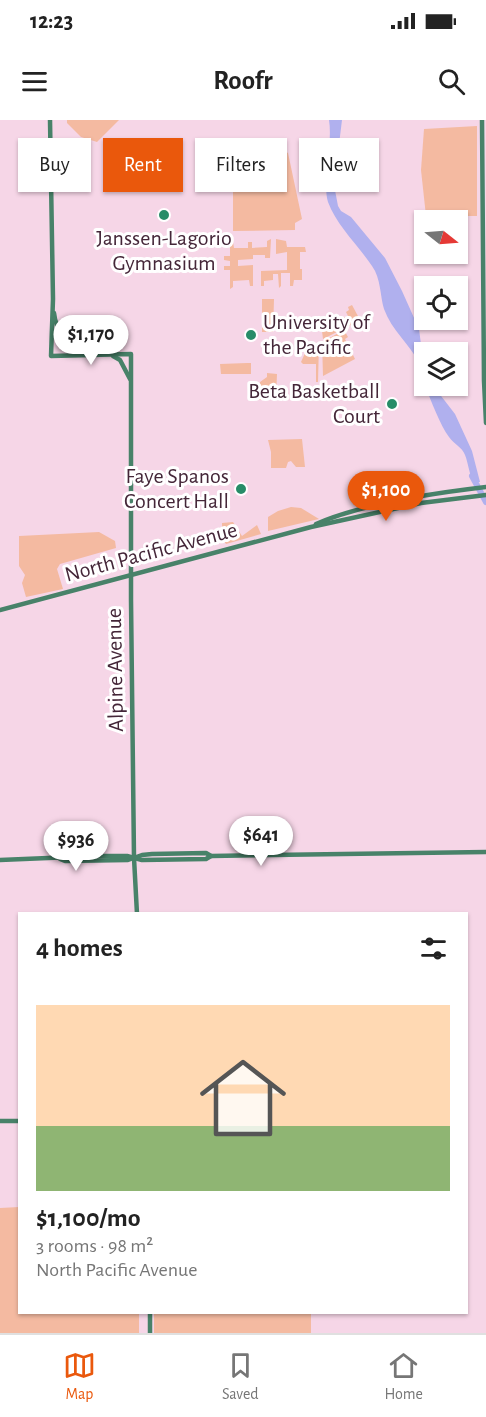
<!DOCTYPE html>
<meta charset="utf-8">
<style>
body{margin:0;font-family:"Alegreya Sans",sans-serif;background:#f6f6f6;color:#222;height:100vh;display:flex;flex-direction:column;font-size:22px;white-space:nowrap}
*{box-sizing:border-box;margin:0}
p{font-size:20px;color:#767676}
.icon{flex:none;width:33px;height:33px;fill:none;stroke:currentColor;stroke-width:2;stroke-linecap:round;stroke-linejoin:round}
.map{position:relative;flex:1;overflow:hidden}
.details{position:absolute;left:18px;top:792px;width:450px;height:402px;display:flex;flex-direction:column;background:#fff;border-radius:0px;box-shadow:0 2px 4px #0004}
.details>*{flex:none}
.banner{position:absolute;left:18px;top:18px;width:450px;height:54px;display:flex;gap:12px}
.needle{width:39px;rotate:107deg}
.fabs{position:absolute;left:414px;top:90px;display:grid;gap:12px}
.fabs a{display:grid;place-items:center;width:54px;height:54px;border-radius:0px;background:#fff;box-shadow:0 2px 4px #0004;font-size:30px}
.price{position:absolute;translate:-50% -51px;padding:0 14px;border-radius:21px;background:#fff;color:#222;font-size:20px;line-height:39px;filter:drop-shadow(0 2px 3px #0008)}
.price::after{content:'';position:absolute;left:50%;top:36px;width:18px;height:14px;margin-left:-9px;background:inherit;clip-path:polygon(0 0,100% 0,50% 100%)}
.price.active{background:#ea580c;color:#fff}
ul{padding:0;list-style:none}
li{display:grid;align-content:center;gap:12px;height:318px;padding:0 18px}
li+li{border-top:2px solid #e0e0e0}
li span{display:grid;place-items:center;height:186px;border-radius:0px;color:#555}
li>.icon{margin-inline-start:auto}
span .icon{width:108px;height:108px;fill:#fffc;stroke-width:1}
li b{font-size:26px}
h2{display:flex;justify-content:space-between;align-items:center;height:72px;padding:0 18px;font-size:26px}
.chip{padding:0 21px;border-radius:0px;background:#fff;box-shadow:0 2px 4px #0004;font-size:21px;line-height:54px}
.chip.active{background:#ea580c;color:#fff}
.status{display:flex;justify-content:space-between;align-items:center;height:42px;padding:0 30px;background:#fff;direction:ltr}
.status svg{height:16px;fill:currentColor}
header{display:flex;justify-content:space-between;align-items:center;height:78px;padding:0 18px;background:#fff;font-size:27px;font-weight:700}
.tabs{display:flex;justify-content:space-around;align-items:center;height:84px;border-top:2px solid #e0e0e0;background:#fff;font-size:16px;color:#767676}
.tabs a{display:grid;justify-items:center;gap:3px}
.tabs .active{color:#ea580c}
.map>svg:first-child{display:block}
</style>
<div class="status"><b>12:23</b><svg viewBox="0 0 49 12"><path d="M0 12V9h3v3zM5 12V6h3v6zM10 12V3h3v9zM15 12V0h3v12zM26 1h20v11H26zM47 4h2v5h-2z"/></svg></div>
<header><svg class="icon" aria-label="menu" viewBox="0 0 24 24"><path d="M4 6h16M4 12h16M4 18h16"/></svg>Roofr<svg class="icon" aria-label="search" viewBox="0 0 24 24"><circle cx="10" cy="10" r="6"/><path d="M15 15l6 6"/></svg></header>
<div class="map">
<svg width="486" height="1213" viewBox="0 0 486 1213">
<rect width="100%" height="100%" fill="#f6d6e7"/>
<g fill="#f4baa1">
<path d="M 67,0 L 119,0 L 97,22 L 81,17 L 67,3 Z"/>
<path d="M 477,6 L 477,96 L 426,96 L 421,50 L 424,9 Z"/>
<path d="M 269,29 L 283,30 L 288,33 L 302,99 L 295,103 L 295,110 L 233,111 L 233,60 L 228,59 L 229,37 L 239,30 Z"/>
<path d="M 230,119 L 233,122 L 234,128 L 248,128 L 248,122 L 252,122 L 252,128 L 267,127 L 267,121 L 271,119 L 270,138 L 265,138 L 265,135 L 253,135 L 253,139 L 238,140 L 238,146 L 253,145 L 253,166 L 250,166 L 249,160 L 233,161 L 233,167 L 230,169 L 230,150 L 224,150 L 224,146 L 230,146 L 230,141 L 224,140 L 224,136 L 230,136 Z"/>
<path d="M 276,119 L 286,121 L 287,127 L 305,127 L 306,132 L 300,132 L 300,149 L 302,149 L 302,160 L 294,160 L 293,166 L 290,166 L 290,153 L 281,153 L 281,166 L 279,168 L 278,154 L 273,154 L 273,160 L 264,161 L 264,166 L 261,166 L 261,151 L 287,150 L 287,132 L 276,134 Z"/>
<path d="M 262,179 L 274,179 L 273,212 L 262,212 Z"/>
<path d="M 352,185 L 359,198 L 357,202 L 323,219 L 322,211 L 330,211 L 330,204 L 348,196 L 346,192 L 349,190 L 348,187 Z"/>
<path d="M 344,210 L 348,217 L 345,219 L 355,239 L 323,256 L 322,222 Z"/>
<path d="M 310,222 L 314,222 L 315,225 L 319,223 L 318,262 L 316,262 L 316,244 L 303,244 L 301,242 Z"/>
<path d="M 247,243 L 251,243 L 251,254 L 221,254 L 220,244 Z"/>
<path d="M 267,253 L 277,254 L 276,278 L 259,280 L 260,262 L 267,257 Z"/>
<path d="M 302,319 L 305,347 L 296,347 L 291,341 L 288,342 L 286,348 L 271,348 L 271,332 L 268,320 Z"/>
<path d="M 291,387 L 301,388 L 319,399 L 268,411 L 268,397 L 278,391 Z"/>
<path d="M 233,402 L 242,416 L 257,405 L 261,414 L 226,424 L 222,418 L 222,403 Z"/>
<path d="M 99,412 L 115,421 L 116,428 L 60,444 L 57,449 L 63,469 L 26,477 L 22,463 L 25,455 L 19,446 L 19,416 Z"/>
<path d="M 19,1087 L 20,1192 L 139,1193 L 139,1213 L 0,1213 L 0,1088 Z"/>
<rect x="154" y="1193" width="157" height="20"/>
</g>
<g fill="#b0b0ee">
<path d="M 329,0 L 342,0 L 334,65 L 338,86 L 341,91 L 351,97 L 385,138 L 402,171 L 419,209 L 422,232 L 424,237 L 424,264 C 422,257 422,249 419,243 C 409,223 392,211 384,189 C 380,176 381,158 372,146 C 358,125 337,106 328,82 C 322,63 333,24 329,0 Z"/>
<path d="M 200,21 L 226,30 L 221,45 L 195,37 L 196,22 Z"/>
<path d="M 425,266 L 436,266 L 438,272 L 455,294 L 472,331 L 480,362 L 473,362 C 469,353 468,342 465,335 C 462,327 454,324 449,317 C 440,305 431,280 425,266 Z"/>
</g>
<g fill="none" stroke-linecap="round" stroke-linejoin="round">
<path stroke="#b0b0ee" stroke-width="6" d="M 472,356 L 486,382"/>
<g stroke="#488269" stroke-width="4.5">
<path d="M 50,0 L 53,179 L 51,236 L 131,234 L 131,480 L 134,738 L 137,794"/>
<path d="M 482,0 L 484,261 L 486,303"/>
<path d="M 54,193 C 56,213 69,225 87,233"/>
<path d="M 113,236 L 120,240 L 130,259"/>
<path d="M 316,404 C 364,383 434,373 486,367"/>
<path d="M 0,490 L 311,407 L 421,383 L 486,375"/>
<path d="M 60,739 L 65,741 L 128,740 L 142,735 L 152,734 L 206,733 L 211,736"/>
<path d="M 0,740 L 96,736 L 127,736 L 142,740 L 206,739 L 211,736 L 486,732"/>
<path d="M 0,1001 L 20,1001"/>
<path d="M 150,1192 L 150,1213"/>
</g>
</g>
<g fill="#278c68" stroke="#fff" stroke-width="2">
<circle cx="164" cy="95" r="6"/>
<circle cx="251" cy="215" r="6"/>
<circle cx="392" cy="284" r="6"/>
<circle cx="241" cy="369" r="6"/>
</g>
<g text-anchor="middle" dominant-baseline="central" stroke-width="6" stroke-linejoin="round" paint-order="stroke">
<g font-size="22" fill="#442638" stroke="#fff" text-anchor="end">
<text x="164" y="118" text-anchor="middle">Janssen-Lagorio<tspan x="164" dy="25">Gymnasium</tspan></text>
<text x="263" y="202" text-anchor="start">University of<tspan x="263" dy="25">the Pacific</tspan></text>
<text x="380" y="271">Beta Basketball<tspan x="380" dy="25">Court</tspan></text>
<text x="229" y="356">Faye Spanos<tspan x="229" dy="25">Concert Hall</tspan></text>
</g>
<g font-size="22" fill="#442638" stroke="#fff">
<text transform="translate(151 432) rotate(-15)">North Pacific Avenue</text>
<text transform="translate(115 550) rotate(-91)">Alpine Avenue</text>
</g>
</g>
</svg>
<div class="fabs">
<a><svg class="needle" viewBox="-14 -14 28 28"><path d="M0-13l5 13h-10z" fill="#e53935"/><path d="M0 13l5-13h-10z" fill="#767676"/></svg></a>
<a><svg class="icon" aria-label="locate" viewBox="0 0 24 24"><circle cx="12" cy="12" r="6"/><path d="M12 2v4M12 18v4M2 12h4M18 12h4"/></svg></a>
<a><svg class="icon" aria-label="layers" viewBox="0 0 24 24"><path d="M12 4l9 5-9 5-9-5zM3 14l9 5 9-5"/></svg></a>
</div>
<b class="price" style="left:91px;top:246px">$1,170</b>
<b class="price active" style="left:386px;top:402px">$1,100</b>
<b class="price" style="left:261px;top:747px">$641</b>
<b class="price" style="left:76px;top:752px">$936</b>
<div class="banner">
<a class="chip">Buy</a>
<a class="chip active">Rent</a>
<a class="chip">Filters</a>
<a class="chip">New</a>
</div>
<section class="details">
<h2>4 homes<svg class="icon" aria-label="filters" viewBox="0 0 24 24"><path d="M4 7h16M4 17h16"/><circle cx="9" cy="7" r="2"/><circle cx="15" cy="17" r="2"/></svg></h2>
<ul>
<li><span style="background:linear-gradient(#ffd9b3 65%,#8fb573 0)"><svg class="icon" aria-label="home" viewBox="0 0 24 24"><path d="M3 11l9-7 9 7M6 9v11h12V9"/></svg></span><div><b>$1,100/mo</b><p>3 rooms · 98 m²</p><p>North Pacific Avenue</p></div></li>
</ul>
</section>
</div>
<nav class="tabs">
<a class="active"><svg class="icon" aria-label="map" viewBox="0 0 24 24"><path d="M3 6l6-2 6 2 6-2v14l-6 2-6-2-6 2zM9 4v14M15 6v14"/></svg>Map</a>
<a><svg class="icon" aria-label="saved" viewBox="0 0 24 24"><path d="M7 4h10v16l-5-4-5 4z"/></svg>Saved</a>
<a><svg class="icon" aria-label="home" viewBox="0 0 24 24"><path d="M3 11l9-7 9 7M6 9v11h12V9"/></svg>Home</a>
</nav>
